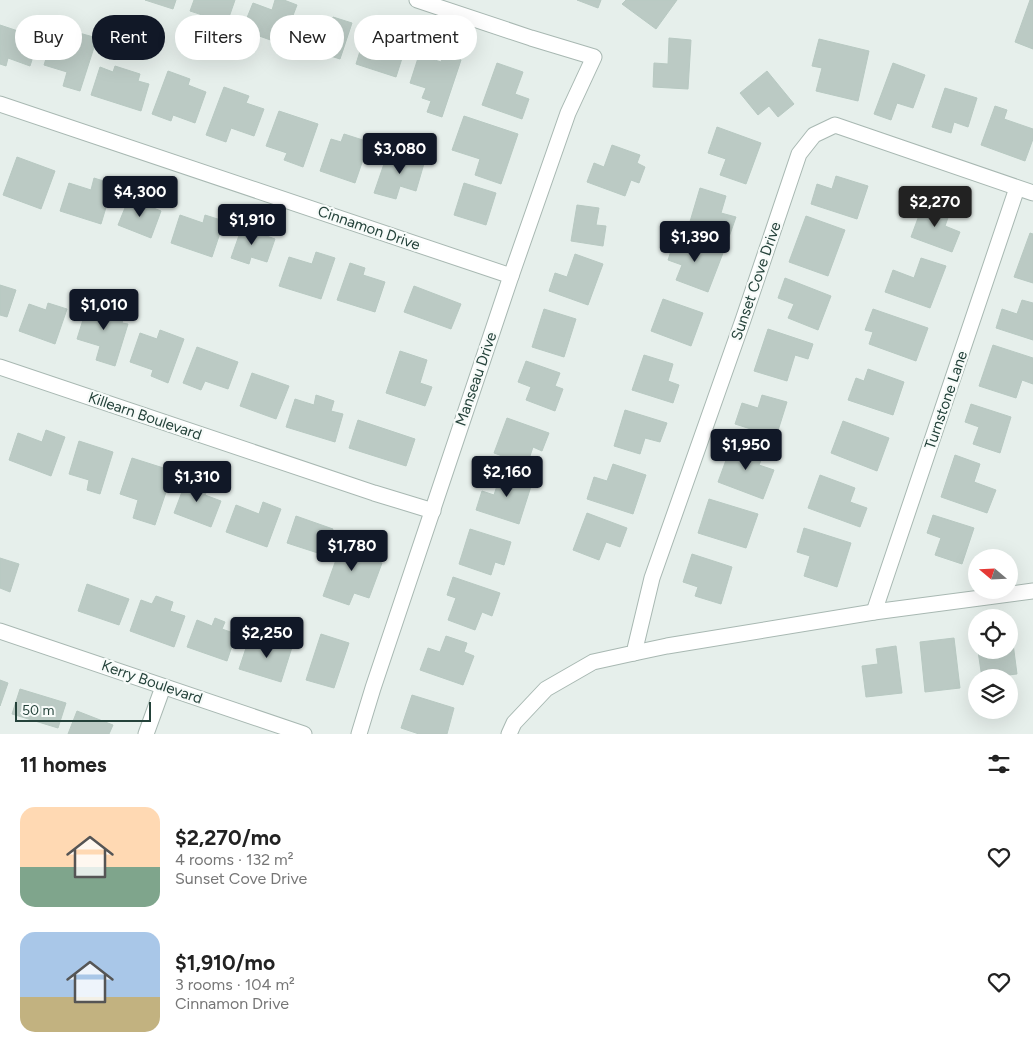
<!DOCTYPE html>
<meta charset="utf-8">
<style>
body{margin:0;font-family:Figtree,sans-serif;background:#f2f2f2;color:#222;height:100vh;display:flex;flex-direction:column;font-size:19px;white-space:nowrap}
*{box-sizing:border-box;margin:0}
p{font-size:16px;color:#767676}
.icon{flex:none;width:28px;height:28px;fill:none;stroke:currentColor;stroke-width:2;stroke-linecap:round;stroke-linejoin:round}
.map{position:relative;height:734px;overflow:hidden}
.panel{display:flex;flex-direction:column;background:#fff;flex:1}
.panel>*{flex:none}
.top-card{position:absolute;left:15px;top:15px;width:500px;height:45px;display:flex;gap:10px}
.needle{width:32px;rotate:289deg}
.buttons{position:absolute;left:968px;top:549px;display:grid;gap:10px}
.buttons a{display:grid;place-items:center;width:50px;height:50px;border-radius:50%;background:#fff;box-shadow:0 5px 20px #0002;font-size:25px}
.scale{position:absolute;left:15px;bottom:12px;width:136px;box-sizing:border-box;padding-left:5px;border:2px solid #24423a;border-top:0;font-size:14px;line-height:18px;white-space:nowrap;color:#24423a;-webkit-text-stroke:4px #f7fbf9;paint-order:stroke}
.price{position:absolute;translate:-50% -42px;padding:0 11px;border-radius:5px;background:#111827;color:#fff;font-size:16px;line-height:32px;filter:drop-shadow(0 1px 2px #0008)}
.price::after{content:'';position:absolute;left:50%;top:30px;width:15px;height:11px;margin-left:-8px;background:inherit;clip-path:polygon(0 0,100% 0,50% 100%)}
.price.on{background:#222;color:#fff}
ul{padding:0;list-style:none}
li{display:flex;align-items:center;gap:15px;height:125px;padding:0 20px}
li span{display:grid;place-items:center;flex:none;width:140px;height:100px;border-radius:15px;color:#555}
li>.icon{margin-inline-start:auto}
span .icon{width:60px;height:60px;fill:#fffc;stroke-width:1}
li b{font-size:21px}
h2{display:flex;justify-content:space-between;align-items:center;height:60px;padding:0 20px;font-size:21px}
.pill{padding:0 18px;border-radius:22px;background:#fff;box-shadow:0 5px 20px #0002;font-size:18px;line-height:45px}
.pill.on{background:#111827;color:#fff}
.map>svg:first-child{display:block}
</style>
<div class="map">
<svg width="1033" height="734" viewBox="0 0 1033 734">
<rect width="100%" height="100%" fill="#e6efeb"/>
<g fill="#bbcac4" stroke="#b8c9c2">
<path d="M 145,0 L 176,0 L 173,9 Z"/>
<path d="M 194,0 L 235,0 L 227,23 L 190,11 Z"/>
<path d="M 275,0 L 284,0 L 297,5 L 282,44 L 242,30 L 253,3 L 272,10 Z"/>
<path d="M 577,0 L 601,0 L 598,8 Z"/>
<path d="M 626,0 L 677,0 L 656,29 L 622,4 Z"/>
<path d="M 1030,0 L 1033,0 L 1033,49 L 1015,42 Z"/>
<path d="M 309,17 L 331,24 L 333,17 L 352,23 L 340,59 L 299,46 Z"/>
<path d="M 0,25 L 39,38 L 30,66 L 8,58 L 6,66 L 0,64 Z"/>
<path d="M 65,29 L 97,38 L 80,91 L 63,86 L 67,72 L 44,65 L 53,37 L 62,40 Z"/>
<path d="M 367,29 L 381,34 L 379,41 L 405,49 L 396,77 L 356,64 Z"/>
<path d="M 669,38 L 691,40 L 688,89 L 653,87 L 654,63 L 668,64 Z"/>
<path d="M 819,39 L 869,51 L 858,101 L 816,91 L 822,68 L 812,66 Z"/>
<path d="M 444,54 L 461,60 L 442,117 L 427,112 L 431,101 L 422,98 L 426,88 L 410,83 L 419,55 L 441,62 Z"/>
<path d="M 497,63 L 523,72 L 515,94 L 529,99 L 522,119 L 482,105 Z"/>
<path d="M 893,63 L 925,75 L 913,108 L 897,103 L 891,120 L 874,114 Z"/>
<path d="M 115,66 L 140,74 L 138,81 L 149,84 L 141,111 L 91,95 L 100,67 L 113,72 Z"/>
<path d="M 168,71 L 190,79 L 188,85 L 206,92 L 195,123 L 173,115 L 171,121 L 152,114 Z"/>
<path d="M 767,71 L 794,104 L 778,117 L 769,106 L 758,115 L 740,93 Z"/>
<path d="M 224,87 L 249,96 L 246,103 L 264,109 L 254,136 L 231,128 L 226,142 L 206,135 Z"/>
<path d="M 945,88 L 977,98 L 968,127 L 954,122 L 951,133 L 932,127 Z"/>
<path d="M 995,106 L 1007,110 L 1004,119 L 1033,129 L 1033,139 L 1025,161 L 981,145 Z"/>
<path d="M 279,111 L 318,124 L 303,167 L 284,160 L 287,153 L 266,146 Z"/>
<path d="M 464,116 L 518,134 L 501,184 L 475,175 L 480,159 L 452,150 Z"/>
<path d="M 717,127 L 761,143 L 746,184 L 720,175 L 726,159 L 708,153 Z"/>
<path d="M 344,134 L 369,142 L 355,183 L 320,171 L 331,139 L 341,142 Z"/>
<path d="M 612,145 L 640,155 L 637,163 L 645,167 L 639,183 L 631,180 L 625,196 L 587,182 L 594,163 L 604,167 Z"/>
<path d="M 402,152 L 425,160 L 416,191 L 400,186 L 396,199 L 374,193 L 386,158 L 399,162 Z"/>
<path d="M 17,157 L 55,171 L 41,209 L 3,195 Z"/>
<path d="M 836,176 L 868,186 L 857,219 L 811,204 L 817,184 L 832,189 Z"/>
<path d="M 94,178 L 113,184 L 101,224 L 60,211 L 69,183 L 91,190 Z"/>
<path d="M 464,183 L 496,193 L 486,225 L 454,215 Z"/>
<path d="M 700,188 L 726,196 L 721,213 L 736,217 L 729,237 L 689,225 Z"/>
<path d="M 129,198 L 161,211 L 151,238 L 118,225 Z"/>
<path d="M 924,202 L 950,212 L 945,226 L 960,232 L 952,252 L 911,237 Z"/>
<path d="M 577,205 L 599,208 L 596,225 L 606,226 L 603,246 L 571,241 Z"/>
<path d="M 180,215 L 203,223 L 205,215 L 224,221 L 212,257 L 171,243 Z"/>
<path d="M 806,216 L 845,230 L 828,276 L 789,262 Z"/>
<path d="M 242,227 L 275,239 L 267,262 L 251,257 L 249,264 L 231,258 Z"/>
<path d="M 1030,233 L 1033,234 L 1033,283 L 1014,277 Z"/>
<path d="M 676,236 L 723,253 L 708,292 L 676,280 L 682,265 L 668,260 Z"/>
<path d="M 316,252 L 335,258 L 321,299 L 279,286 L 289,257 L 312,264 Z"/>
<path d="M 575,254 L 603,264 L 588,305 L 549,291 L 555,273 L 567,277 Z"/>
<path d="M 921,258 L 946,266 L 930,308 L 885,292 L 893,270 L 914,278 Z"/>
<path d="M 350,263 L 365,268 L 363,275 L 385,282 L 375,312 L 337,300 Z"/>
<path d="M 785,278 L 831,296 L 818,330 L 788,318 L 794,304 L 778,298 Z"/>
<path d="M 0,285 L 16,290 L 7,317 L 0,315 Z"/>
<path d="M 414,286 L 461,304 L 451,329 L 404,312 Z"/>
<path d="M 663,299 L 703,313 L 691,346 L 651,331 Z"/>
<path d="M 1022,300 L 1033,303 L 1033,340 L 996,328 L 1002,309 L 1017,314 Z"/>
<path d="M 96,301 L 126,311 L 122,323 L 128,324 L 115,366 L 96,360 L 100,346 L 77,339 L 86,310 L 92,312 Z"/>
<path d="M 48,303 L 67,309 L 55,344 L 19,331 L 29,304 L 46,310 Z"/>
<path d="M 544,309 L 576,319 L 564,357 L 532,347 Z"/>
<path d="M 873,309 L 928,328 L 916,361 L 869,344 L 873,332 L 865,330 Z"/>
<path d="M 768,329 L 813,344 L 808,359 L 795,355 L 787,381 L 754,371 Z"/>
<path d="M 160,330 L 184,339 L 168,383 L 151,376 L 153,370 L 130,362 L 140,333 L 157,339 Z"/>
<path d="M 993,345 L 1033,358 L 1033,384 L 1022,380 L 1016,398 L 979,386 Z"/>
<path d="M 197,347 L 238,362 L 228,389 L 205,381 L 201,390 L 183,383 Z"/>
<path d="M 400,351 L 427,360 L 420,383 L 432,387 L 425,406 L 386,393 Z"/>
<path d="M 644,355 L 673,364 L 668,381 L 679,385 L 673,403 L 632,390 Z"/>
<path d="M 526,361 L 560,373 L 555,386 L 563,389 L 555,411 L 526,400 L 531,387 L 518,382 Z"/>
<path d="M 868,369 L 904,382 L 893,415 L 848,400 L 856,378 L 864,381 Z"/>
<path d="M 252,373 L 289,386 L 276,419 L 240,406 Z"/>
<path d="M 316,395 L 334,401 L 331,411 L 343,414 L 335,442 L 286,427 L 295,399 L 314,405 Z"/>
<path d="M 762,395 L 787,402 L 776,437 L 735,424 L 742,403 L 758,408 Z"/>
<path d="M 971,404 L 1011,417 L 1000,453 L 973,444 L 979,427 L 965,422 Z"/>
<path d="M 625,410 L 667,423 L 660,442 L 645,438 L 640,454 L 614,446 Z"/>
<path d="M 507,418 L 549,433 L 542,451 L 533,447 L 527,465 L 494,453 Z"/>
<path d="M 358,420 L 415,439 L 406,466 L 349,448 Z"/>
<path d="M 843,421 L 889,438 L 877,471 L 831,453 Z"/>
<path d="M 46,430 L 65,437 L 51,476 L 9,460 L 18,433 L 42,442 Z"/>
<path d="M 79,441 L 113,452 L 100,494 L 87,490 L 89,480 L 69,474 Z"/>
<path d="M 733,441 L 764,453 L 759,465 L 774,470 L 763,499 L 718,482 Z"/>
<path d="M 955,455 L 980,464 L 974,482 L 996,490 L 987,513 L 941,497 Z"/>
<path d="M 132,458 L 173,471 L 155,525 L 133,518 L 138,500 L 120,494 Z"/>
<path d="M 613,464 L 646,475 L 633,514 L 587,499 L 594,477 L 607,481 Z"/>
<path d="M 502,470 L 533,480 L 519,524 L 476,510 L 482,491 L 494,495 Z"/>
<path d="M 820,475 L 855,488 L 850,502 L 867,508 L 860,527 L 808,508 Z"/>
<path d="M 188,476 L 210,484 L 205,495 L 221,501 L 211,527 L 174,513 Z"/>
<path d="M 709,499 L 758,514 L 746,548 L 698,533 Z"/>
<path d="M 263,502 L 281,509 L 267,547 L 226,532 L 236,505 L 259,514 Z"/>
<path d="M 587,513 L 627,528 L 620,547 L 606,542 L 599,560 L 573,550 Z"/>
<path d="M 933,515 L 974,528 L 962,564 L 935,555 L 941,538 L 927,533 Z"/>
<path d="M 296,516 L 333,529 L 324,555 L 287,543 Z"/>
<path d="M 804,528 L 851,543 L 837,587 L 804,576 L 810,556 L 797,552 Z"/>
<path d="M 470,529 L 511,542 L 504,565 L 495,562 L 491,575 L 459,564 Z"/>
<path d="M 346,532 L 365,539 L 360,555 L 382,563 L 369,598 L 354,593 L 349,605 L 323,596 Z"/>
<path d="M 692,554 L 732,567 L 721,604 L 695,596 L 698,587 L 683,582 Z"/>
<path d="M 0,558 L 19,564 L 10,592 L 0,588 Z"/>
<path d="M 453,577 L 500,593 L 492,616 L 482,612 L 475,630 L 448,620 L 456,598 L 447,595 Z"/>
<path d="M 87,584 L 129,599 L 119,625 L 78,611 Z"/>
<path d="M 156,596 L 173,602 L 170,611 L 185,616 L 174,647 L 130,631 L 141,600 L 152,604 Z"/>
<path d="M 215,618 L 225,622 L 222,629 L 236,634 L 227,661 L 187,647 L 197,620 L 212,626 Z"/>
<path d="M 1009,628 L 1011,628 L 1017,674 L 982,678 L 978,651 L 1009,650 Z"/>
<path d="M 321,634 L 349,643 L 334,688 L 306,680 Z"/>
<path d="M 446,636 L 467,643 L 464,652 L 474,656 L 463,685 L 420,670 L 428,648 L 440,652 Z"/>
<path d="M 276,638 L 293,644 L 281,682 L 239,669 L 249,639 L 273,647 Z"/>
<path d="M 954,638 L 960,688 L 925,692 L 920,642 Z"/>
<path d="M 896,646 L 902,693 L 866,697 L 862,666 L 878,664 L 876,649 Z"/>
<path d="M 0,680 L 8,683 L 0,706 Z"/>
<path d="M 20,689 L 66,703 L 58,728 L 12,714 Z"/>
<path d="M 412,695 L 454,708 L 447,734 L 419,734 L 401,728 Z"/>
<path d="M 77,711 L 113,725 L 109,734 L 68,734 Z"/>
</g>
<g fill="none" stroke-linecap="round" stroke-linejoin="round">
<defs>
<g id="minor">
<path d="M 0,104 L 511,276"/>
<path d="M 0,367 L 374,493 L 433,511"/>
<path d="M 874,612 L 1017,188"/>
<path d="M 0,631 L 304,734"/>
<path d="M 634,653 L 667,646 L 874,612 L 1033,591"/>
<path d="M 146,734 L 163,687"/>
<path d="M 359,734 L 373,688 L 511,276 L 568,113 L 594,57 L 531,38 L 417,0"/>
<path d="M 509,734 L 514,723 L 546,689 L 593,662 L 634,653 L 652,578 L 743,320 L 799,154 L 814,135 L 835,125 L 1033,193"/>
</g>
</defs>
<use href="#minor" stroke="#a8b8b2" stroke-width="17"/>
<use href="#minor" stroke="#fff" stroke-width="15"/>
</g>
<g text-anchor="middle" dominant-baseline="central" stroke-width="4.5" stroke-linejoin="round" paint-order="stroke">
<g font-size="15" fill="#24423a" stroke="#f7fbf9">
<text transform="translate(369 228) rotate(19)">Cinnamon Drive</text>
<text transform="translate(756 281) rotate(-71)">Sunset Cove Drive</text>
<text transform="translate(476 379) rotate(-71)">Manseau Drive</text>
<text transform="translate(946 400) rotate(-71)">Turnstone Lane</text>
<text transform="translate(145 416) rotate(19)">Killearn Boulevard</text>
<text transform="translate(152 682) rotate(19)">Kerry Boulevard</text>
</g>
</g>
</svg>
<div class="buttons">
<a><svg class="needle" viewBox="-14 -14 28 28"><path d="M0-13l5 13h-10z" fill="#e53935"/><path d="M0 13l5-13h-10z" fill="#767676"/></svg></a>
<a><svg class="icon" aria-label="locate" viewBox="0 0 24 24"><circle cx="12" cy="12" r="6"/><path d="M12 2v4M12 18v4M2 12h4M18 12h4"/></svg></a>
<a><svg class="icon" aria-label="layers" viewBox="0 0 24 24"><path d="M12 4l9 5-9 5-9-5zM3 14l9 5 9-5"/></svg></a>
</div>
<div class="scale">50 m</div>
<b class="price" style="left:400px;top:175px">$3,080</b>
<b class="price" style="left:140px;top:218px">$4,300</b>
<b class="price on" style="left:935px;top:228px">$2,270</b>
<b class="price" style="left:252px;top:246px">$1,910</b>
<b class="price" style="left:695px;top:263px">$1,390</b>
<b class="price" style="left:104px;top:331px">$1,010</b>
<b class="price" style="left:746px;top:471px">$1,950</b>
<b class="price" style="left:507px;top:498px">$2,160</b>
<b class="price" style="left:197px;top:503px">$1,310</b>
<b class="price" style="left:352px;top:572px">$1,780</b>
<b class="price" style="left:267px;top:659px">$2,250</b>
<div class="top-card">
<a class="pill">Buy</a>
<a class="pill on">Rent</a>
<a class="pill">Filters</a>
<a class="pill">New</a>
<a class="pill">Apartment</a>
</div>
</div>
<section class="panel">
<h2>11 homes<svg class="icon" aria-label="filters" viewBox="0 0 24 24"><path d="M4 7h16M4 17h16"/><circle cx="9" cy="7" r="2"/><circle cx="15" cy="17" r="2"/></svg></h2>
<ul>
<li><span style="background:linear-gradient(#ffd9b3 60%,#7fa58c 0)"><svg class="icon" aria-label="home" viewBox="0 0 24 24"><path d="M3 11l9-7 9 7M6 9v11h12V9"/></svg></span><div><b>$2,270/mo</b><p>4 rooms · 132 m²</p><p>Sunset Cove Drive</p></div><svg class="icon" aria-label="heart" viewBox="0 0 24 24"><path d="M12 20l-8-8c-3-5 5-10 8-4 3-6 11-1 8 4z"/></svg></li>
<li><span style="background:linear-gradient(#a9c7e8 65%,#c2b280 0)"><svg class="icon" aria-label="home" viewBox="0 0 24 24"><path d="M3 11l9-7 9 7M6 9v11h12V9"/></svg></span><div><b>$1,910/mo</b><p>3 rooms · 104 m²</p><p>Cinnamon Drive</p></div><svg class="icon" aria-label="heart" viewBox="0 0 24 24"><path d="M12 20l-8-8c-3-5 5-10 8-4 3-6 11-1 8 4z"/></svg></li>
</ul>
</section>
